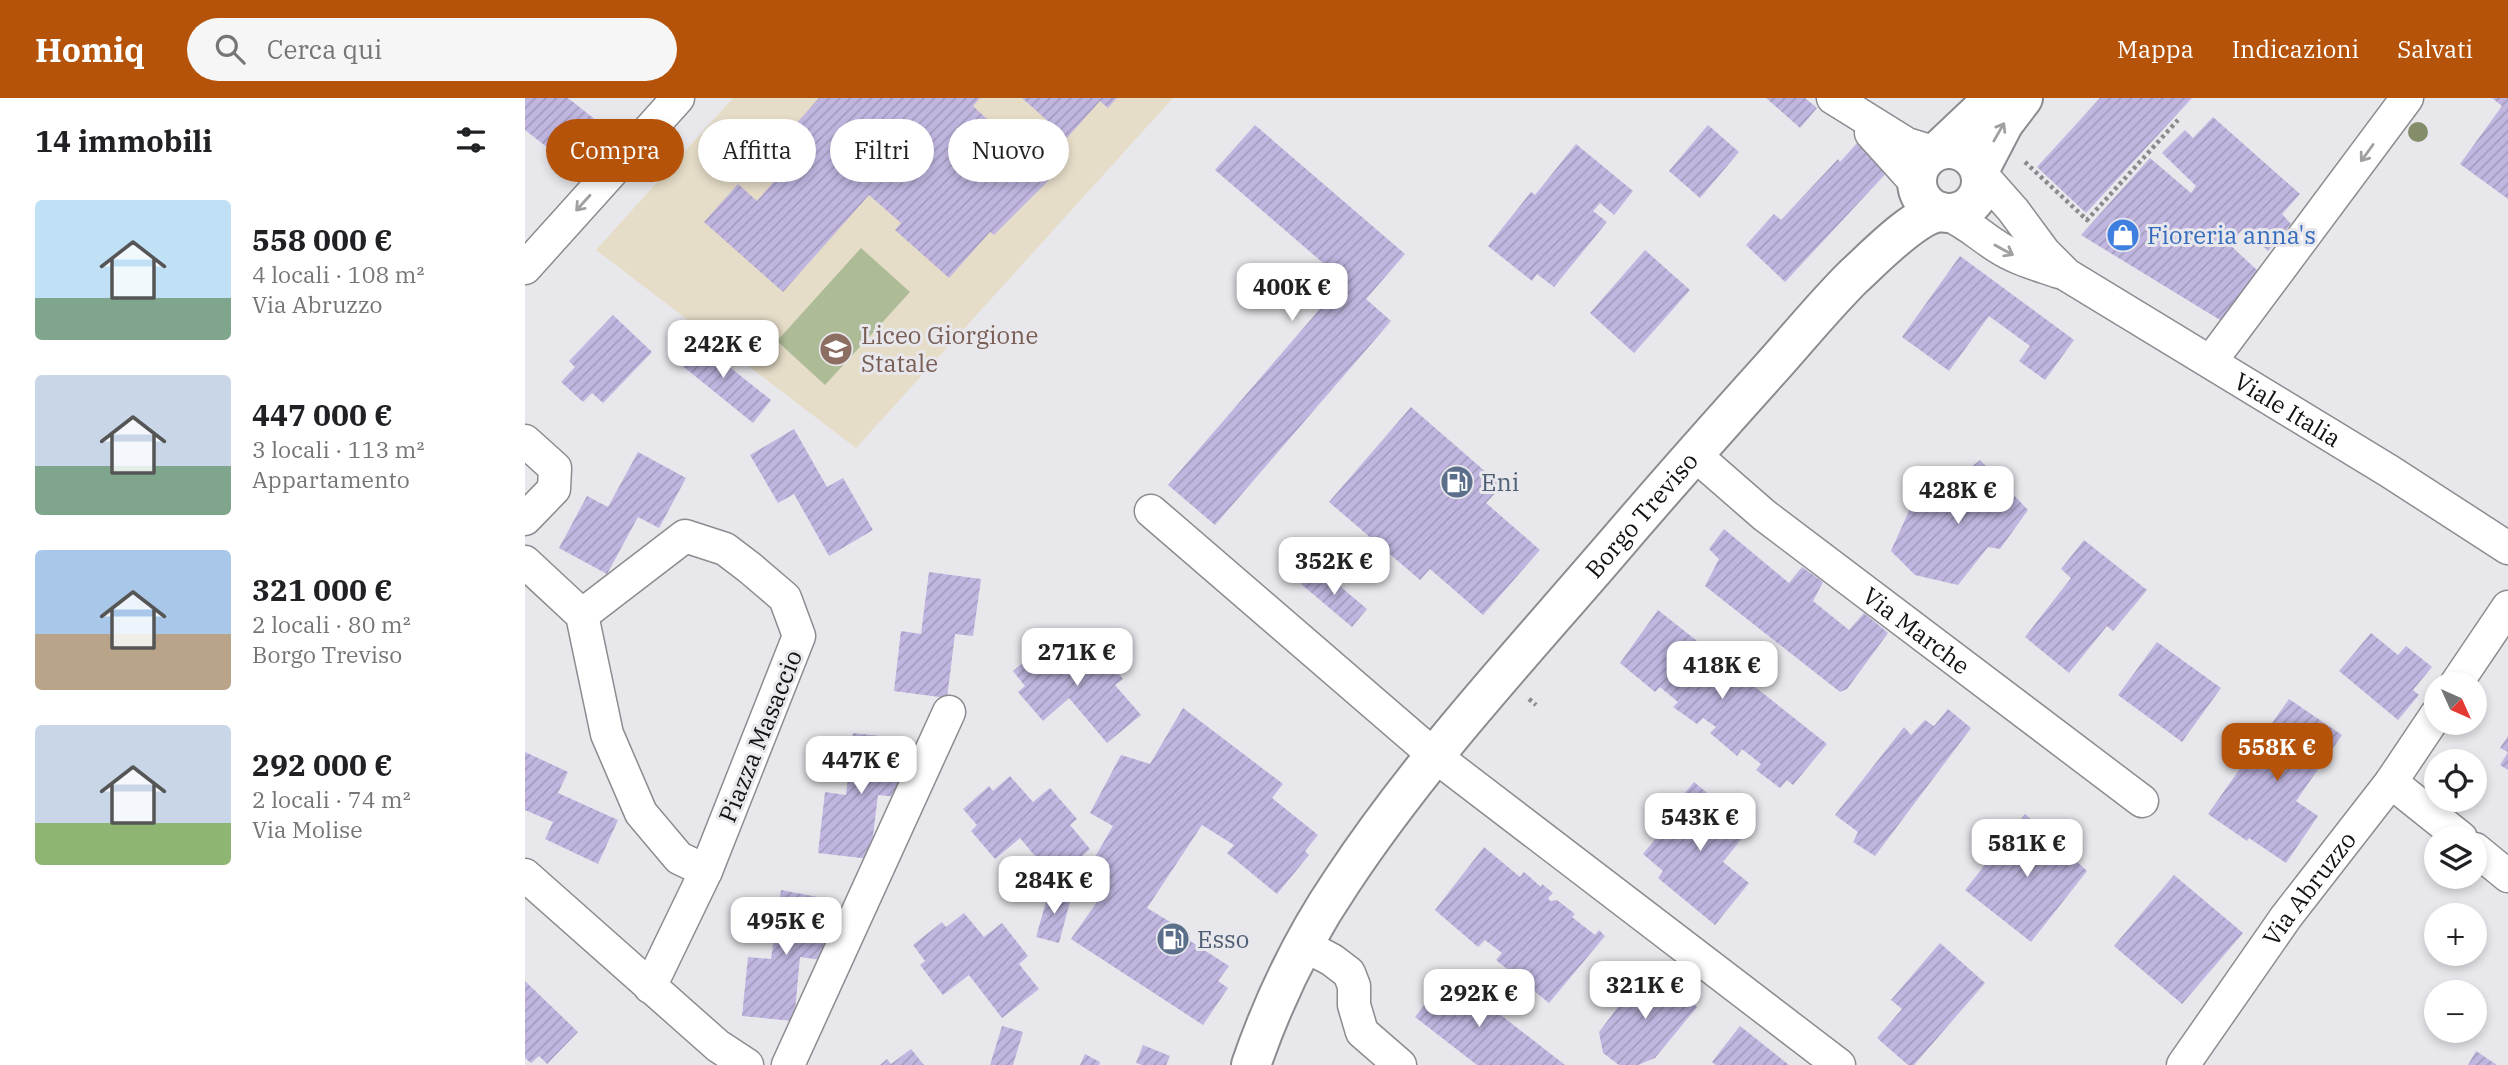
<!DOCTYPE html>
<html lang="it">
<meta charset="utf-8">
<style>
body{margin:0;font-family:"IBM Plex Serif",serif;background:#f6f6f6;color:#202124;height:100vh;display:flex;flex-direction:column;font-size:26px;white-space:nowrap}
*{box-sizing:border-box;margin:0}
p{font-size:23px;color:#757577}
.icon{flex:none;width:38px;height:38px;fill:none;stroke:currentColor;stroke-width:2;stroke-linecap:round;stroke-linejoin:round}
.map{position:relative;flex:1;overflow:hidden}
.panel{display:flex;flex-direction:column;background:#fff;width:525px}
.panel>*{flex:none}
.banner{position:absolute;left:21px;top:21px;width:665px;height:63px;display:flex;gap:14px}
.needle{width:46px;rotate:135deg}
.tools{position:absolute;left:1899px;top:574px;display:grid;gap:14px}
.tools a{display:grid;place-items:center;width:63px;height:63px;border-radius:50%;background:#fff;box-shadow:0 4px 10px #0003;font-size:35px}
.price{position:absolute;translate:-50% -60px;padding:0 16px;border-radius:14px;background:#fff;color:#222;font-size:23px;line-height:46px;filter:drop-shadow(0 2px 4px #0008)}
.price::after{content:'';position:absolute;left:50%;top:42px;width:21px;height:16px;margin-left:-10px;background:inherit;clip-path:polygon(0 0,100% 0,50% 100%)}
.price.on{background:#b45309;color:#fff}
ul{padding:0;list-style:none}
li{display:flex;align-items:center;gap:21px;height:175px;padding:0 35px}
li span{display:grid;place-items:center;flex:none;width:196px;height:140px;border-radius:7px;color:#555}
li>.icon{margin-inline-start:auto}
span .icon{width:84px;height:84px;fill:#fffc;stroke-width:1}
li b{font-size:30px}
h2{display:flex;justify-content:space-between;align-items:center;height:84px;padding:0 35px;font-size:30px}
.tag{padding:0 24px;border-radius:32px;background:#fff;box-shadow:0 4px 10px #0003;font-size:24px;line-height:63px}
.tag.on{background:#b45309;color:#fff}
header{display:flex;align-items:center;gap:42px;box-sizing:border-box;height:98px;padding:0 35px;background:#b45309;color:#fff}
header strong{font-size:33px}
nav{display:flex;gap:38px;margin-inline-start:auto;font-size:24px}
.search{width:490px;height:63px;background:#f6f6f6;display:flex;align-items:center;gap:18px;box-sizing:border-box;padding:0 24px;border-radius:38px;color:#757577;font-size:26px}
main{display:flex;flex:1;min-height:0}
.map>svg:first-child{display:block}
</style>
<header>
<strong>Homiq</strong>
<div class="search"><svg class="icon" aria-label="search" viewBox="0 0 24 24"><circle cx="10" cy="10" r="6"/><path d="M15 15l6 6"/></svg>Cerca qui</div>
<nav><a>Mappa</a><a>Indicazioni</a><a>Salvati</a></nav>
</header>
<main>
<section class="panel">
<h2>14 immobili<svg class="icon" aria-label="filters" viewBox="0 0 24 24"><path d="M4 7h16M4 17h16"/><circle cx="9" cy="7" r="2"/><circle cx="15" cy="17" r="2"/></svg></h2>
<ul>
<li><span style="background:linear-gradient(#bfe0f5 70%,#7fa58c 0)"><svg class="icon" aria-label="home" viewBox="0 0 24 24"><path d="M3 11l9-7 9 7M6 9v11h12V9"/></svg></span><div><b>558 000 €</b><p>4 locali · 108 m²</p><p>Via Abruzzo</p></div></li>
<li><span style="background:linear-gradient(#c9d6e8 65%,#7fa58c 0)"><svg class="icon" aria-label="home" viewBox="0 0 24 24"><path d="M3 11l9-7 9 7M6 9v11h12V9"/></svg></span><div><b>447 000 €</b><p>3 locali · 113 m²</p><p>Appartamento</p></div></li>
<li><span style="background:linear-gradient(#a9c7e8 60%,#b9a48a 0)"><svg class="icon" aria-label="home" viewBox="0 0 24 24"><path d="M3 11l9-7 9 7M6 9v11h12V9"/></svg></span><div><b>321 000 €</b><p>2 locali · 80 m²</p><p>Borgo Treviso</p></div></li>
<li><span style="background:linear-gradient(#c9d6e8 70%,#8fb573 0)"><svg class="icon" aria-label="home" viewBox="0 0 24 24"><path d="M3 11l9-7 9 7M6 9v11h12V9"/></svg></span><div><b>292 000 €</b><p>2 locali · 74 m²</p><p>Via Molise</p></div></li>
</ul>
</section>
<div class="map">
<svg width="1983" height="967" viewBox="0 0 1983 967">
<defs>
<pattern id="building-hatch" width="6" height="6" patternUnits="userSpaceOnUse" patternTransform="scale(1.75)"><rect width="6" height="6" fill="#c0b6e0"/><path d="M-1 1l2-2M0 6l6-6M5 7l2-2" fill="none" stroke="#a49bbf"/></pattern>
</defs>
<rect width="100%" height="100%" fill="#e8e7ec"/>
<path fill="#e6ddc8" d="M 208,0 L 648,0 L 331,350 L 71,152 Z"/>
<path fill="#adbb96" d="M 336,150 L 385,194 L 300,287 L 252,243 Z"/>
<g fill="url(#building-hatch)">
<path d="M 0,0 L 43,0 L 77,27 L 45,67 L 0,32 Z"/>
<path d="M 294,0 L 455,0 L 448,8 L 526,80 L 469,137 L 465,134 L 424,180 L 370,132 L 376,125 L 344,97 L 258,194 L 179,124 L 213,86 L 232,103 L 277,52 L 261,37 Z"/>
<path d="M 497,0 L 592,0 L 583,10 L 575,3 L 542,40 Z"/>
<path d="M 1241,0 L 1280,0 L 1292,10 L 1275,30 Z"/>
<path d="M 1575,0 L 1667,0 L 1561,115 L 1512,69 Z"/>
<path d="M 1967,0 L 1983,0 L 1983,101 L 1935,66 L 1977,8 Z"/>
<path d="M 1688,19 L 1775,96 L 1757,116 L 1766,126 L 1743,153 L 1719,130 L 1704,146 L 1733,173 L 1695,222 L 1556,137 L 1625,60 L 1666,95 L 1671,88 L 1637,55 L 1660,32 L 1668,40 Z"/>
<path d="M 730,27 L 880,156 L 841,201 L 866,223 L 690,427 L 643,387 L 819,183 L 690,72 Z"/>
<path d="M 1183,27 L 1214,54 L 1175,100 L 1144,73 Z"/>
<path d="M 1334,43 L 1365,71 L 1260,184 L 1221,147 L 1249,116 L 1256,122 L 1313,61 L 1315,64 Z"/>
<path d="M 1051,46 L 1108,93 L 1089,117 L 1075,105 L 1068,113 L 1082,124 L 1029,189 L 1012,176 L 1007,183 L 963,148 L 1006,94 L 1010,97 Z"/>
<path d="M 1120,152 L 1165,192 L 1109,255 L 1065,215 Z"/>
<path d="M 1435,158 L 1549,242 L 1520,282 L 1494,263 L 1505,248 L 1464,218 L 1424,273 L 1377,239 Z"/>
<path d="M 88,217 L 127,254 L 78,305 L 67,295 L 58,304 L 36,284 L 50,269 L 44,263 Z"/>
<path d="M 167,239 L 246,302 L 228,325 L 149,261 Z"/>
<path d="M 886,309 L 977,388 L 961,405 L 1015,452 L 958,517 L 905,471 L 895,482 L 804,404 Z"/>
<path d="M 269,331 L 302,389 L 318,380 L 348,432 L 304,458 L 269,396 L 253,405 L 225,357 Z"/>
<path d="M 113,354 L 161,380 L 134,430 L 113,419 L 82,476 L 34,450 L 62,398 L 83,409 Z"/>
<path d="M 1455,362 L 1503,412 L 1475,451 L 1463,449 L 1433,487 L 1390,477 L 1366,453 L 1392,395 L 1414,406 L 1426,395 L 1420,390 Z"/>
<path d="M 1199,431 L 1264,485 L 1277,469 L 1298,484 L 1288,503 L 1324,532 L 1339,515 L 1363,535 L 1322,591 L 1315,594 L 1180,488 L 1194,461 L 1184,451 Z"/>
<path d="M 1559,442 L 1622,492 L 1588,533 L 1582,528 L 1544,575 L 1500,539 L 1546,480 L 1536,471 Z"/>
<path d="M 791,468 L 842,511 L 827,529 L 776,486 Z"/>
<path d="M 404,474 L 456,481 L 448,538 L 430,536 L 422,600 L 369,593 L 376,533 L 396,536 Z"/>
<path d="M 1133,512 L 1302,646 L 1268,687 L 1262,682 L 1255,690 L 1231,672 L 1236,666 L 1217,651 L 1212,658 L 1185,635 L 1191,629 L 1178,620 L 1172,626 L 1148,609 L 1153,604 L 1135,589 L 1130,594 L 1095,565 Z"/>
<path d="M 1846,535 L 1873,557 L 1881,548 L 1907,569 L 1888,592 L 1894,597 L 1873,622 L 1814,573 Z"/>
<path d="M 533,540 L 554,564 L 571,549 L 598,581 L 590,587 L 616,617 L 582,645 L 544,600 L 518,623 L 493,594 L 500,588 L 488,573 L 512,553 L 515,556 Z"/>
<path d="M 1632,544 L 1696,590 L 1657,644 L 1593,597 Z"/>
<path d="M 1764,601 L 1817,637 L 1771,703 L 1793,718 L 1761,765 L 1724,740 L 1722,743 L 1683,716 Z"/>
<path d="M 658,610 L 758,686 L 747,700 L 793,737 L 780,753 L 784,757 L 752,796 L 702,755 L 709,747 L 677,727 L 622,810 L 665,836 L 662,841 L 704,868 L 693,883 L 703,890 L 678,927 L 546,841 L 581,791 L 560,776 L 588,728 L 565,715 L 596,657 L 625,666 Z"/>
<path d="M 1423,611 L 1446,630 L 1350,758 L 1328,744 L 1333,734 L 1310,717 L 1379,629 L 1386,637 L 1400,622 L 1409,628 Z"/>
<path d="M 328,635 L 380,641 L 373,699 L 353,697 L 345,761 L 293,755 L 300,694 L 321,697 Z"/>
<path d="M 1983,638 L 1983,672 L 1975,667 L 1983,654 L 1975,650 Z"/>
<path d="M 0,654 L 43,674 L 33,695 L 93,722 L 73,766 L 20,741 L 28,724 L 0,712 Z"/>
<path d="M 485,678 L 508,704 L 525,690 L 552,721 L 545,727 L 565,751 L 530,782 L 495,740 L 470,761 L 446,733 L 452,727 L 438,711 L 464,688 L 468,693 Z"/>
<path d="M 1169,684 L 1225,730 L 1198,764 L 1224,785 L 1190,827 L 1133,780 L 1138,773 L 1118,756 L 1150,717 L 1145,713 Z"/>
<path d="M 1500,716 L 1562,773 L 1506,844 L 1440,792 Z"/>
<path d="M 959,749 L 995,779 L 999,774 L 1016,789 L 1017,786 L 1028,795 L 1023,800 L 1025,803 L 1032,802 L 1050,816 L 1047,819 L 1070,837 L 1074,832 L 1080,838 L 1024,905 L 971,862 L 977,855 L 960,842 L 953,849 L 910,812 Z"/>
<path d="M 1649,777 L 1718,835 L 1657,906 L 1589,848 Z"/>
<path d="M 525,790 L 547,796 L 534,845 L 511,839 Z"/>
<path d="M 256,792 L 303,801 L 297,862 L 275,859 L 269,923 L 217,918 L 223,859 L 246,861 Z"/>
<path d="M 439,815 L 459,839 L 477,825 L 503,858 L 494,866 L 514,891 L 477,920 L 444,877 L 418,897 L 395,867 L 400,863 L 388,847 L 417,824 L 421,829 Z"/>
<path d="M 1415,845 L 1460,885 L 1389,967 L 1383,967 L 1352,940 L 1377,911 L 1366,902 Z"/>
<path d="M 1124,868 L 1172,909 L 1130,960 L 1113,967 L 1094,967 L 1078,955 L 1074,934 Z"/>
<path d="M 923,876 L 1040,967 L 952,967 L 890,919 Z"/>
<path d="M 0,883 L 53,934 L 22,966 L 14,958 L 6,965 L 0,960 Z"/>
<path d="M 477,928 L 498,934 L 488,967 L 465,967 Z"/>
<path d="M 1215,928 L 1264,967 L 1191,967 L 1187,964 Z"/>
<path d="M 618,947 L 645,958 L 641,967 L 617,967 L 611,965 Z"/>
<path d="M 386,951 L 399,967 L 355,967 L 362,961 L 366,966 Z"/>
<path d="M 1951,953 L 1972,967 L 1943,967 Z"/>
<path d="M 560,956 L 575,964 L 574,967 L 555,967 Z"/>
</g>
<g fill="none" stroke-linecap="round" stroke-linejoin="round">
<defs>
<g id="minor">
<path d="M 1308,0 L 1382,46 L 1408,54"/>
<path d="M 1346,35 L 1392,86"/>
<path id="s1" d="M 1457,77 L 1488,112 L 1519,154 L 1542,177 L 1864,373 L 1983,450"/>
<path d="M 1422,116 C 1444,126 1454,137 1473,149 C 1491,161 1514,167 1534,174"/>
<path d="M 0,170 L 153,0"/>
<path d="M 1686,263 L 1882,0"/>
<path d="M 0,343 L 30,370 L 29,391 L 0,421"/>
<path id="s2" d="M 1169,356 L 1239,417 L 1617,703"/>
<path d="M 626,413 L 910,658 L 1314,967"/>
<path d="M 0,464 L 57,517 L 82,636 L 116,715 L 154,760 L 181,773 L 125,889"/>
<path d="M 57,517 L 160,438 L 200,451 L 225,470 L 260,500 L 274,538 L 181,773"/>
<path d="M 1931,586 L 1983,509"/>
<path d="M 1866,684 L 1936,740"/>
<path d="M 1950,751 L 1983,778"/>
<path d="M 0,777 L 193,948 L 222,967"/>
<path d="M 779,847 L 807,862 L 824,875 L 829,888 L 829,907 L 837,934 L 875,967"/>
<path d="M 263,967 L 424,614"/>
<path id="s3" d="M 1658,967 L 1761,819 L 1866,684 L 1911,617"/>
</g>
<g id="tertiary">
<circle cx="1424" cy="83" r="32"/>
<path d="M 1414,52 L 1469,0"/>
<path d="M 1455,71 L 1479,25 L 1498,0"/>
<path id="s4" d="M 726,967 C 748,903 779,839 817,783 C 895,665 992,561 1084,454 C 1137,392 1191,331 1246,270 C 1273,240 1299,208 1328,179 C 1348,161 1390,116 1416,114"/>
</g>
</defs>
<use href="#minor" stroke="#8c8b8f" stroke-width="35"/>
<use href="#tertiary" stroke="#8c8b8f" stroke-width="42"/>
<g stroke="#8a8a8d" stroke-width="4.5" stroke-dasharray="3.5 3.5" stroke-linecap="butt">
<path d="M 1500,64 L 1562,122 L 1653,22"/>
<path d="M 1004,601 L 1011,607"/>
</g>
<use href="#minor" stroke="#fff" stroke-width="32"/>
<use href="#tertiary" stroke="#fff" stroke-width="38"/>
</g>
<circle fill="#848d6a" cx="1893" cy="34" r="10"/>
<defs><path id="oneway-shaft" d="M-6 0H5M1.5-3L5.5 0L1.5 3" fill="none" stroke-width="1.6" stroke-linecap="round" stroke-linejoin="round" transform="scale(1.75)"/></defs>
<g stroke="#a0a0a1">
<use href="#oneway-shaft" transform="translate(1474 34) rotate(-60)"/>
<use href="#oneway-shaft" transform="translate(1842 55) rotate(126)"/>
<use href="#oneway-shaft" transform="translate(58 105) rotate(132)"/>
<use href="#oneway-shaft" transform="translate(1479 152) rotate(29)"/>
</g>
<defs>
<symbol id="shop-disc" viewBox="-11 -11 22 22"><circle r="9.5" fill="#3f7fe0" stroke="#e8e7ec"/><path d="M-5-2.5h2.3a2.7 3.5 0 0 1 5.4 0H5L5.5 6h-11ZM-1.5-2.5h3a1.5 2.3 0 0 0-3 0Z" fill="#fff"/></symbol>
<symbol id="school-disc" viewBox="-11 -11 22 22"><circle r="9.5" fill="#8d6e63" stroke="#e8e7ec"/><path d="M0-5L7-2L0 1L-7-2ZM-4 1L0 2.5L4 1V4Q0 6-4 4Z" fill="#fff"/></symbol>
<symbol id="fuel-disc" viewBox="-11 -11 22 22"><circle r="9.5" fill="#5c6f8a" stroke="#e8e7ec"/><path d="M-5.5-6h7V0h2V4h1.3V-2.5L3-4.5l.8-.8L6-3V5H2.5V1h-1V6h-7ZM-4.2-4.7v3.2H.2V-4.7Z" fill="#fff"/></symbol>
</defs>
<g fill-rule="evenodd">
<use href="#shop-disc" x="1579" y="118" width="38" height="38"/>
<use href="#school-disc" x="292" y="232" width="38" height="38"/>
<use href="#fuel-disc" x="913" y="365" width="38" height="38"/>
<use href="#fuel-disc" x="629" y="822" width="38" height="38"/>
</g>
<g text-anchor="middle" dominant-baseline="central" stroke-width="6" stroke-linejoin="round" paint-order="stroke">
<g font-size="24" fill="#366cbe" stroke="#e8e7ec" text-anchor="start">
<text x="1622" y="137">Fioreria anna's</text>
</g>
<g font-size="24" fill="#785e54" stroke="#e8e7ec" text-anchor="start">
<text x="336" y="237">Liceo Giorgione<tspan x="336" dy="28">Statale</tspan></text>
</g>
<g font-size="24" fill="#121214" stroke="#e8e7ec">
<text stroke="none"><textPath href="#s1" startOffset="390">Viale Italia</textPath></text>
<text stroke="none"><textPath href="#s4" startOffset="679">Borgo Treviso</textPath></text>
<text stroke="none"><textPath href="#s2" startOffset="284">Via Marche</textPath></text>
<text transform="translate(235 638) rotate(-68)">Piazza Masaccio</text>
<text stroke="none"><textPath href="#s3" startOffset="217">Via Abruzzo</textPath></text>
</g>
<g font-size="24" fill="#4e5e75" stroke="#e8e7ec" text-anchor="start">
<text x="956" y="384">Eni</text>
<text x="672" y="841">Esso</text>
</g>
</g>
</svg>
<div class="tools">
<a><svg class="needle" viewBox="-14 -14 28 28"><path d="M0-13l5 13h-10z" fill="#e53935"/><path d="M0 13l5-13h-10z" fill="#757577"/></svg></a>
<a><svg class="icon" aria-label="locate" viewBox="0 0 24 24"><circle cx="12" cy="12" r="6"/><path d="M12 2v4M12 18v4M2 12h4M18 12h4"/></svg></a>
<a><svg class="icon" aria-label="layers" viewBox="0 0 24 24"><path d="M12 4l9 5-9 5-9-5zM3 14l9 5 9-5"/></svg></a>
<a>+</a>
<a>−</a>
</div>
<b class="price" style="left:767px;top:225px">400K €</b>
<b class="price" style="left:198px;top:282px">242K €</b>
<b class="price" style="left:1433px;top:428px">428K €</b>
<b class="price" style="left:809px;top:499px">352K €</b>
<b class="price" style="left:552px;top:590px">271K €</b>
<b class="price" style="left:1197px;top:603px">418K €</b>
<b class="price on" style="left:1752px;top:685px">558K €</b>
<b class="price" style="left:336px;top:698px">447K €</b>
<b class="price" style="left:1175px;top:755px">543K €</b>
<b class="price" style="left:1502px;top:781px">581K €</b>
<b class="price" style="left:529px;top:818px">284K €</b>
<b class="price" style="left:261px;top:859px">495K €</b>
<b class="price" style="left:1120px;top:923px">321K €</b>
<b class="price" style="left:954px;top:931px">292K €</b>
<div class="banner">
<a class="tag on">Compra</a>
<a class="tag">Affitta</a>
<a class="tag">Filtri</a>
<a class="tag">Nuovo</a>
</div>
</div>
</main>
